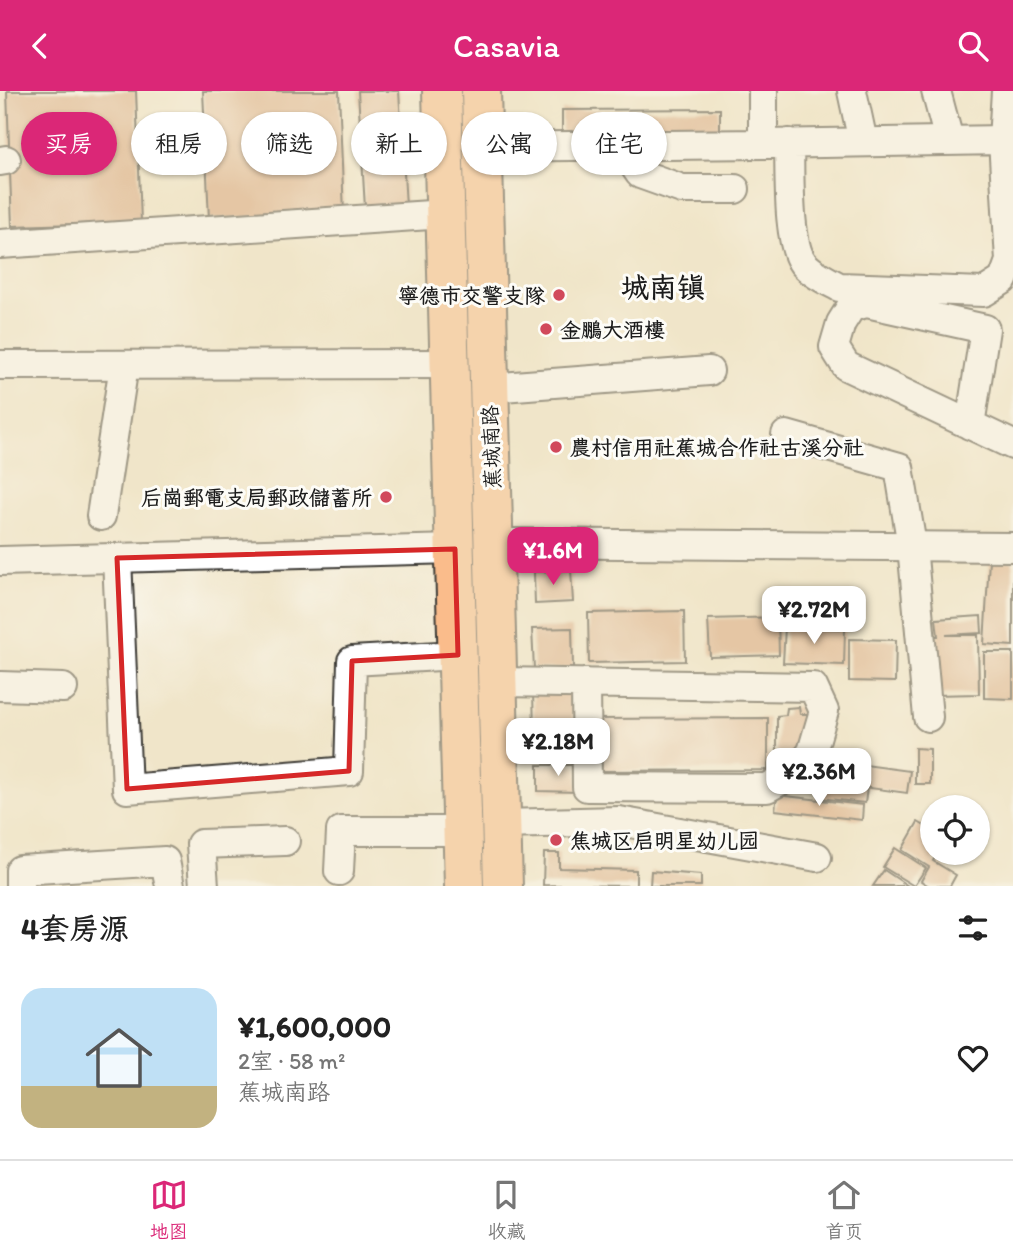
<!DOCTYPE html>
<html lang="zh">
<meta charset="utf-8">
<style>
body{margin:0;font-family:Itim,"LXGW WenKai TC",sans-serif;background:#f6f6f6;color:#222;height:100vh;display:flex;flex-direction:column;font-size:26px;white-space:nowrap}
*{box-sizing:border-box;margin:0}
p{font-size:23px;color:#767676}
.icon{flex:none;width:38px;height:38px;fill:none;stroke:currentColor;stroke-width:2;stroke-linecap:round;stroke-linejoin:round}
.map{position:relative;height:795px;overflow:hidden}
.drawer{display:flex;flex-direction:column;background:#fff;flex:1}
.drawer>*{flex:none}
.top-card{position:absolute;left:21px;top:21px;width:971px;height:63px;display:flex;gap:14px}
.controls{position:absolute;left:920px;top:704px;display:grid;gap:14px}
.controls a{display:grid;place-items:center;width:70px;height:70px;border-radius:50%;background:#fff;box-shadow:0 2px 5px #0004;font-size:35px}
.price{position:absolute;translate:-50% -60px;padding:0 16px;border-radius:14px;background:#fff;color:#222;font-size:23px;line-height:46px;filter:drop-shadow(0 2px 4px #0008)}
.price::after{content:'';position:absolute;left:50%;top:42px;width:21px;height:16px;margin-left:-10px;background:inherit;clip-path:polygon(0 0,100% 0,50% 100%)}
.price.on{background:#db2777;color:#fff}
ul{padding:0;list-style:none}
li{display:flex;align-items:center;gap:21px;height:175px;padding:0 21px}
li span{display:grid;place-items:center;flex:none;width:196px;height:140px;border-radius:21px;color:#555}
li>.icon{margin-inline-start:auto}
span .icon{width:84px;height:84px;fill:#fffc;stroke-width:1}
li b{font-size:30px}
h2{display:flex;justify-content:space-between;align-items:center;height:84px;padding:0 21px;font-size:30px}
.tag{padding:0 24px;border-radius:32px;background:#fff;box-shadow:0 2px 5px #0004;font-size:24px;line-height:63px}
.tag.on{background:#db2777;color:#fff}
header{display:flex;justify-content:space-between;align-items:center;height:91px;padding:0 21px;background:#db2777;color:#fff;font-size:32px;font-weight:600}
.menu{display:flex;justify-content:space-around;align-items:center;height:98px;border-top:2px solid #e0e0e0;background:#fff;font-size:19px;color:#767676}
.menu a{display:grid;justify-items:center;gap:4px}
.menu .on{color:#db2777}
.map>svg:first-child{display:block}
</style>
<header><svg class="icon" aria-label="back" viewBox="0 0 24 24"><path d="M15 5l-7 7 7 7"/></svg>Casavia<svg class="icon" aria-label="search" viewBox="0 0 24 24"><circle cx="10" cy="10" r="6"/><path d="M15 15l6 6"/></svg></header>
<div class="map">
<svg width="1013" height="795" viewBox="0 0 1013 795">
<rect width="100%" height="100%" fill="#fdfcf7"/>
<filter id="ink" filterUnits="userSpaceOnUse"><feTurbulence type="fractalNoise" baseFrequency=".0143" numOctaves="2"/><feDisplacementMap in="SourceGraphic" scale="14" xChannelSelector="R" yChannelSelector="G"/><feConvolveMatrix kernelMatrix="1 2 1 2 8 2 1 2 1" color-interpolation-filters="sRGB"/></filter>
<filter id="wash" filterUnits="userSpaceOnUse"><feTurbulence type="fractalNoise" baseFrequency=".00686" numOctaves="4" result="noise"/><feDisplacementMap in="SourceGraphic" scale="28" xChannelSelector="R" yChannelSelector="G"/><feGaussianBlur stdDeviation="1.57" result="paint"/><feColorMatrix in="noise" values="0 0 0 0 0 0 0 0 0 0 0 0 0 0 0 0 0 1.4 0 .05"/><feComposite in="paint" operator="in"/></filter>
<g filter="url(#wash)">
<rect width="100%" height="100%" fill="#f0e5c9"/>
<g id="blocks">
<g fill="#d7a179">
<path d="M 7,0 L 136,0 L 141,131 L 12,135 Z"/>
<path d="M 203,0 L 339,0 L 344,123 L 209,128 Z"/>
<path d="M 358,0 L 399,0 L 406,115 L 365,117 Z"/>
<path d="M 720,18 L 720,41 L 562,42 L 562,19 Z"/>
<path d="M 989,469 L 1013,470 L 1013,555 L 984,553 Z"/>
<path d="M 571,479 L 573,511 L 535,513 L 534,481 Z"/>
<path d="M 684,520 L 685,570 L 589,572 L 588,522 Z"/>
<path d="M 981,525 L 982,542 L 946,544 L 978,544 L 979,603 L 933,604 L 932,545 L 938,545 L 936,528 Z"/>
<path d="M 778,526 L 779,564 L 710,566 L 708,528 Z"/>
<path d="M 785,536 L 845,538 L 844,574 L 783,572 Z"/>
<path d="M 572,537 L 573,577 L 534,578 L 532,538 Z"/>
<path d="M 849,548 L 896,549 L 895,591 L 849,590 Z"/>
<path d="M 984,561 L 1013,561 L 1013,608 L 984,607 Z"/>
<path d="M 572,598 L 573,641 L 534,642 L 533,599 Z"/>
<path d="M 799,616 L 800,623 L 817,623 L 816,630 L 793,662 L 777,661 L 777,625 L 786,624 L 787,617 Z"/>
<path d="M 768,627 L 768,679 L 594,680 L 594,628 Z"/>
<path d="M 915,657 L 930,658 L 930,693 L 915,693 Z"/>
<path d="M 828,669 L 910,680 L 907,702 L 825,691 Z"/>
<path d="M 538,674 L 578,674 L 578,701 L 538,700 Z"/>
<path d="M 821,692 L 867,697 L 865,712 L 819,707 Z"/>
<path d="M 777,704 L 863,714 L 862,729 L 775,719 Z"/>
<path d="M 918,731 L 933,740 L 933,761 L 938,761 L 933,770 L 956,784 L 950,795 L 929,795 L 921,790 L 929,776 L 902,759 Z"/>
<path d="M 895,757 L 926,777 L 914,795 L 883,776 Z"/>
<path d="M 544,762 L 559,762 L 559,777 L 636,779 L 636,795 L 543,794 Z"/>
<path d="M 884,779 L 908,795 L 873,795 Z"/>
<path d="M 651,780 L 701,784 L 701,795 L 650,795 Z"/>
</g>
</g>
</g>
<g filter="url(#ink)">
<use href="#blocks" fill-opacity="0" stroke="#3c3a36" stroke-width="2"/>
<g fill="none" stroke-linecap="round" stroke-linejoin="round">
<defs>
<g id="minor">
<path d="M 852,0 L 863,51"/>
<path d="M 936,0 L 949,49"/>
<path d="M 1003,49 L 1006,0"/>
<path d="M 763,53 C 843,51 923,50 1003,49 L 1010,170 L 1003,189 L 984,201 L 839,196 C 828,190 811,182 803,172 C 787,151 790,80 789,52"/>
<path d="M 620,54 L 640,83 L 682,98 L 735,98"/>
<path d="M 482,56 L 763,53 L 763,0"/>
<path d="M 0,70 L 6,69"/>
<path d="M 0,153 L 445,123"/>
<path d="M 0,274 L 449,273"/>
<path d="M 489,297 L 709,280"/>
<path d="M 970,334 L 985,238 L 867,212 L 851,216 L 841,232 L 834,256 L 846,275 L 1013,354"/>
<path d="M 786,344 L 899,376 L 912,455 L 928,626"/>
<path d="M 101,425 L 124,274"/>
<path d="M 494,452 L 1013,456"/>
<path d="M 117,467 L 127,698 L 349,680 L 352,570 L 458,564"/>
<path d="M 0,470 L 455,458"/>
<path d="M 498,591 L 813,596 L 824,620 L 812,661 L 796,681 L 767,697 L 587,696 L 586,592"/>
<path d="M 0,595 L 63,597"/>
<path d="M 502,733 L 619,730 L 817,766"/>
<path d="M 339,780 L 341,740 L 462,740"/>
<path d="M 20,795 L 20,779 L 165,770 L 170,795"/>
<path d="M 204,795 L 201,753 L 285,750"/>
</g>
<g id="highway">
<path d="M 442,0 L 464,795"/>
<path d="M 481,0 L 503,795"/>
</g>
</defs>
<use href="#minor" stroke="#3c3a36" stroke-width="32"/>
<use href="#highway" stroke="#3c3a36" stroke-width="42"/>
<use href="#minor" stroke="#fff" stroke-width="28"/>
<use href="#highway" stroke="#fabc8b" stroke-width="38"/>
</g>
</g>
<path d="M0 0H1013V795H0ZM 455,458 L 458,564 L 352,570 L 349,680 L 127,698 L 117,467 Z" fill="#f0e5c9" fill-opacity=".55" fill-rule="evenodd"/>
<path fill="none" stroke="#d62828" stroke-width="5" stroke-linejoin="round" d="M 455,458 L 458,564 L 352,570 L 349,680 L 127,698 L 117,467 Z"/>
<g fill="#d1495b" stroke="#fdfcf7" stroke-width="2.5">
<circle cx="559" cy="204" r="7"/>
<circle cx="546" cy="238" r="7"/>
<circle cx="556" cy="356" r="7"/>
<circle cx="386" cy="406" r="7"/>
<circle cx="556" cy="749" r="7"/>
</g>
<g text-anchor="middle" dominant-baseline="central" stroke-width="6" stroke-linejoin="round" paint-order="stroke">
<g font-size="21" font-weight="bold" fill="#1c1c1c" stroke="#fdfcf7" text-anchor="start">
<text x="545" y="204" text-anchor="end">寧德市交警支隊</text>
<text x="560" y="238">金鵬大酒樓</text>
<text x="570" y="356">農村信用社蕉城合作社古溪分社</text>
<text x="372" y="406" text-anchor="end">后崗郵電支局郵政儲蓄所</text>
<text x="570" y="749">焦城区启明星幼儿园</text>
</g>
<g font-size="21" fill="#1c1c1c" stroke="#fdfcf7">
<text transform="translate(491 356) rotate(-92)">蕉城南路</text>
</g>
<g font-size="28" font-weight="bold" fill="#1c1c1c" stroke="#fdfcf7">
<text x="663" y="196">城南镇</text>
</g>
</g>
</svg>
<div class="controls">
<a><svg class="icon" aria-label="locate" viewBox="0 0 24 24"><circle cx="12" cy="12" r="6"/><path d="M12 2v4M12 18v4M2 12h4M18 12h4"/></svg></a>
</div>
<b class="price on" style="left:553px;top:496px">¥1.6M</b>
<b class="price" style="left:814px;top:555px">¥2.72M</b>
<b class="price" style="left:558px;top:687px">¥2.18M</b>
<b class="price" style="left:819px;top:717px">¥2.36M</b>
<div class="top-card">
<a class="tag on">买房</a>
<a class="tag">租房</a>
<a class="tag">筛选</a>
<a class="tag">新上</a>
<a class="tag">公寓</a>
<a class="tag">住宅</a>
</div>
</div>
<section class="drawer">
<h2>4套房源<svg class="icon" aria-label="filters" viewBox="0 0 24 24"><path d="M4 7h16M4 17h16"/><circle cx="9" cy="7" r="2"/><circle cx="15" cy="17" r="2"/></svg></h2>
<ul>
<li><span style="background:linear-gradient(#bfe0f5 70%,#c2b280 0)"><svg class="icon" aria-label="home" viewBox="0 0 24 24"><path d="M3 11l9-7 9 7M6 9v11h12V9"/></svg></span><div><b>¥1,600,000</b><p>2室 · 58 m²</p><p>蕉城南路</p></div><svg class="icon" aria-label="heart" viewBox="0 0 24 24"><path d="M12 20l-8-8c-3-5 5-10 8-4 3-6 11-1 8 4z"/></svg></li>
</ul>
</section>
<nav class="menu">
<a class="on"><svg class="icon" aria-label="map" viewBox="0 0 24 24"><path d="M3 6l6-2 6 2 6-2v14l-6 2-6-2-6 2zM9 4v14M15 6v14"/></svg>地图</a>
<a><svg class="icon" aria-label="saved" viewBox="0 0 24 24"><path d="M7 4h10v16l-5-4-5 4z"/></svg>收藏</a>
<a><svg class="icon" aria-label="home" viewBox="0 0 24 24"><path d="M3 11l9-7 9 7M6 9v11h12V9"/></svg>首页</a>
</nav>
